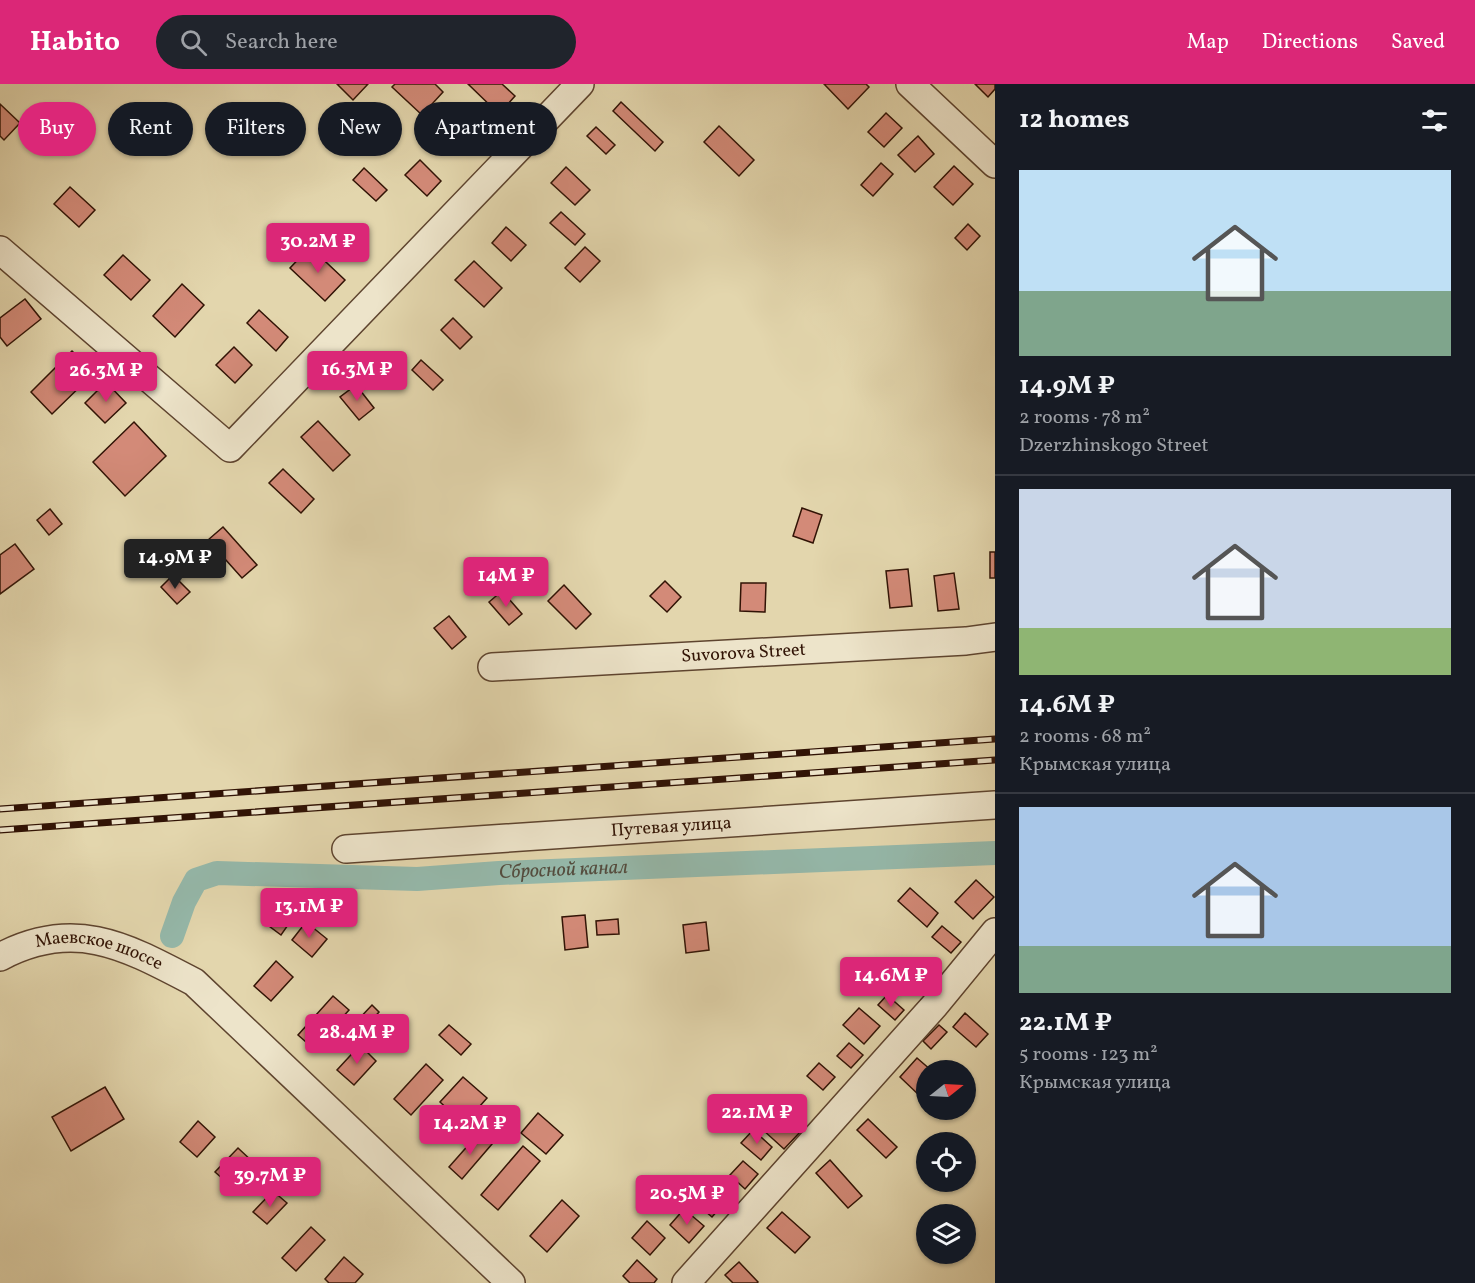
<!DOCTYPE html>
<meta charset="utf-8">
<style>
body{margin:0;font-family:Vollkorn,serif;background:#20242c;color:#f1f3f6;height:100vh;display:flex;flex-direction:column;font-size:22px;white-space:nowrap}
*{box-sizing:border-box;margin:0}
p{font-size:20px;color:#9ea1a6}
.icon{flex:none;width:33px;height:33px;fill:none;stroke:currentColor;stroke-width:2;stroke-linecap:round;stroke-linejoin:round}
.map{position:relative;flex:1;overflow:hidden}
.drawer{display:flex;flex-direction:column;background:#171b24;width:480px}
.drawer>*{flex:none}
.banner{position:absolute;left:18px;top:18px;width:570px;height:54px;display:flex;gap:12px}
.needle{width:39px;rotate:72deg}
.tools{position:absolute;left:916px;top:976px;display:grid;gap:12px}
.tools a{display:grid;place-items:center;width:60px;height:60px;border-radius:50%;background:#171b24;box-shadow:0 2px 4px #0004;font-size:30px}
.price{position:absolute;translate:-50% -51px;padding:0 14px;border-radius:6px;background:#db2777;color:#fff;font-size:20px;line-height:39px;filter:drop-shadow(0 2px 3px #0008)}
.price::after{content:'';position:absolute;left:50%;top:36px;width:18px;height:14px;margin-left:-9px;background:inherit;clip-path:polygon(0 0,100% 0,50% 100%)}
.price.on{background:#222;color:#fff}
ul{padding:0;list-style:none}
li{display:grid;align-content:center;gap:12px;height:318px;padding:0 24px}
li+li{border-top:2px solid #363941}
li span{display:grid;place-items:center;height:186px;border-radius:0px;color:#555}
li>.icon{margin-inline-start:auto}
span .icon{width:108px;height:108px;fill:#fffc;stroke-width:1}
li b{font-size:26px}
h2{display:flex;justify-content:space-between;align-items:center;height:72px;padding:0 24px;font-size:26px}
.pill{padding:0 21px;border-radius:27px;background:#171b24;box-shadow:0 2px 4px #0004;font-size:21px;line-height:54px}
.pill.on{background:#db2777;color:#fff}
header{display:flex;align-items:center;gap:36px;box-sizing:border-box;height:84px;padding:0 30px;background:#db2777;color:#fff}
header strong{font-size:28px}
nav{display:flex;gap:33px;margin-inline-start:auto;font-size:21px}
.search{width:420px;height:54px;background:#20242c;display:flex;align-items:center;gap:15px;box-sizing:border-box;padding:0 21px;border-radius:33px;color:#9ea1a6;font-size:22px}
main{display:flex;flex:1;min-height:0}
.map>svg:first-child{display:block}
</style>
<header>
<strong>Habito</strong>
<div class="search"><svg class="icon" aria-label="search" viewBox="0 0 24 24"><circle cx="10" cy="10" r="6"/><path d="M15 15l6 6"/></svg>Search here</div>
<nav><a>Map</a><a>Directions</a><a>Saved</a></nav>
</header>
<main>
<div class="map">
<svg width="995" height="1199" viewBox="0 0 995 1199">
<rect width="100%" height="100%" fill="#e3d6ad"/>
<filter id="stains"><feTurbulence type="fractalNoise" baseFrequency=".00333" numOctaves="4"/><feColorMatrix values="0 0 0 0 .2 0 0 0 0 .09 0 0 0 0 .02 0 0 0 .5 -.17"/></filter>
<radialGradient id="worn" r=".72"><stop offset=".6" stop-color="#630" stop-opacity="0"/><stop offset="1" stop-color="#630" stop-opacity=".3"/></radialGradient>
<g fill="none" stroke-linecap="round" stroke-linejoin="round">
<path stroke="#95b9ab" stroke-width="24" id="s1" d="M 172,852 L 184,818 L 196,796 L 217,789 L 417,795 L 499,789 L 995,769"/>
</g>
<g fill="#d38a78" stroke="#311305" stroke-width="1.5">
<path d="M 337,0 L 368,0 L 353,16 Z"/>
<path d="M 395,0 L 435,0 L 443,8 L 422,31 L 392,3 Z"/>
<path d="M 468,0 L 502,0 L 515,12 L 499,30 Z"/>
<path d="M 824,0 L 866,0 L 869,3 L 848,25 Z"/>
<path d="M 975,0 L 995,0 L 995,5 L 988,13 Z"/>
<path d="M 621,18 L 663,58 L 655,67 L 613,27 Z"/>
<path d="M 0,20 L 20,39 L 4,56 L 0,52 Z"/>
<path d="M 886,29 L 902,44 L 884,63 L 868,48 Z"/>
<path d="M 719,42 L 754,76 L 739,92 L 704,58 Z"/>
<path d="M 596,43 L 615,61 L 606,70 L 587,52 Z"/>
<path d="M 918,52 L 934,70 L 915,88 L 898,71 Z"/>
<path d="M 420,76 L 441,97 L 427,112 L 405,91 Z"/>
<path d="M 881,79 L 893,90 L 873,112 L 861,101 Z"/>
<path d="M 954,82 L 973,100 L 953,121 L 934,103 Z"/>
<path d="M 566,83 L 590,106 L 575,121 L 551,99 Z"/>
<path d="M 364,84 L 387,106 L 376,117 L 353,96 Z"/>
<path d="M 70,103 L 95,126 L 79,143 L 54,120 Z"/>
<path d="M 561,128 L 585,150 L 575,161 L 550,139 Z"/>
<path d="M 968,140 L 980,152 L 967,166 L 955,154 Z"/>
<path d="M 506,143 L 526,161 L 511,177 L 492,159 Z"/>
<path d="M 310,163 L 345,196 L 325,217 L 290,184 Z"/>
<path d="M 585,163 L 600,177 L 580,198 L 565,184 Z"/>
<path d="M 123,171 L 150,196 L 131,216 L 104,191 Z"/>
<path d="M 474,177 L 502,204 L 484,223 L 455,196 Z"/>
<path d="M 182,200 L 204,221 L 175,253 L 153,232 Z"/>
<path d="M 25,215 L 41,235 L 7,262 L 0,253 L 0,234 Z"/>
<path d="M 259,226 L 288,253 L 276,267 L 247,239 Z"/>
<path d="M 453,234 L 472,253 L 460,265 L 441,246 Z"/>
<path d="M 234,263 L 252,281 L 235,299 L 216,281 Z"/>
<path d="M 72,267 L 94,289 L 52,330 L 31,308 Z"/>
<path d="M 421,276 L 443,296 L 433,306 L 412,286 Z"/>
<path d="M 106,298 L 126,319 L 105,339 L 85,319 Z"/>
<path d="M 356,301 L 374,324 L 359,336 L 340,313 Z"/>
<path d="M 318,337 L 350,371 L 333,387 L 301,353 Z"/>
<path d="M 134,338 L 166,372 L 125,412 L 93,378 Z"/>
<path d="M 283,385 L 314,415 L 301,429 L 269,399 Z"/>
<path d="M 802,424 L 822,431 L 813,459 L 793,452 Z"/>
<path d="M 50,425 L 62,440 L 49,451 L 37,436 Z"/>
<path d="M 223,443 L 257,481 L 242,494 L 208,456 Z"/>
<path d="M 15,460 L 34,485 L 0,510 L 0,471 Z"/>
<rect x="990" y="468" width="5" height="26"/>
<path d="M 908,485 L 912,522 L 890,524 L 886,487 Z"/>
<path d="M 954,489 L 959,525 L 938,527 L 934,492 Z"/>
<path d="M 173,491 L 190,508 L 177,520 L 161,503 Z"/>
<path d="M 665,497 L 681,513 L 667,528 L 650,512 Z"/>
<path d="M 741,499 L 766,499 L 765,528 L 740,527 Z"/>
<path d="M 564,501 L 591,530 L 576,545 L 548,517 Z"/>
<path d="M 502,507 L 522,530 L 509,541 L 489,518 Z"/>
<path d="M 449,532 L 466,553 L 452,565 L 434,544 Z"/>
<path d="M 976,796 L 994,813 L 973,835 L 955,818 Z"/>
<path d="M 910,804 L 938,829 L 927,843 L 898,817 Z"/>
<path d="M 585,831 L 588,863 L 565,866 L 562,833 Z"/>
<path d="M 275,832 L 288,841 L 281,851 L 269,842 Z"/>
<path d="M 618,835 L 619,850 L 597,851 L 596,837 Z"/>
<path d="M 306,838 L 327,855 L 312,873 L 292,856 Z"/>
<path d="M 706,838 L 709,866 L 686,869 L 683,841 Z"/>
<path d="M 942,842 L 961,858 L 951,869 L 932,853 Z"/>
<path d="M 914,874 L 934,894 L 917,911 L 897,891 Z"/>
<path d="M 276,877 L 293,893 L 271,917 L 254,902 Z"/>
<path d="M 887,911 L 904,926 L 895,936 L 878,921 Z"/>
<path d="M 333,912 L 349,926 L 314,965 L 298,951 Z"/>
<path d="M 372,921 L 379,928 L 364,945 L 356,938 Z"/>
<path d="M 859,924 L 880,942 L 864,960 L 843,941 Z"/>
<path d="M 965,929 L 988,950 L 976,963 L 953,943 Z"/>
<path d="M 449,941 L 471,960 L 461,971 L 439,951 Z"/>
<path d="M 939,941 L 947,948 L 931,965 L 923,957 Z"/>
<path d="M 849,959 L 863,971 L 851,984 L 837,972 Z"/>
<path d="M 360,961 L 376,977 L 354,1001 L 337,986 Z"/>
<path d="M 917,974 L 932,987 L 927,987 L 927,1006 L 921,1013 L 900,993 Z"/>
<path d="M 819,979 L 835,993 L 823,1006 L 807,992 Z"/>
<path d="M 426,980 L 443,996 L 411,1031 L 394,1015 Z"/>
<path d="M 463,993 L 487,1014 L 464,1040 L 440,1018 Z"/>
<path d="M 105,1003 L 124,1035 L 71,1067 L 52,1033 Z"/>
<path d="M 780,1025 L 803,1045 L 784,1065 L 763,1046 Z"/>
<path d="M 538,1029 L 563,1051 L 546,1070 L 521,1049 Z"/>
<path d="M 868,1035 L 897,1063 L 886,1074 L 857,1046 Z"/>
<path d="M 198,1037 L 215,1053 L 197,1073 L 180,1058 Z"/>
<path d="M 753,1046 L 772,1063 L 761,1076 L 741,1059 Z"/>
<path d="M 479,1049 L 492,1060 L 462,1095 L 449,1083 Z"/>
<path d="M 523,1062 L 540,1077 L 498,1126 L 481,1111 Z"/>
<path d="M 238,1064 L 254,1079 L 232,1103 L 215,1088 Z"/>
<path d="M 830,1076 L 862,1112 L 848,1124 L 816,1089 Z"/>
<path d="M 743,1077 L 758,1090 L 745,1105 L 730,1091 Z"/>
<path d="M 707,1099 L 726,1117 L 712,1133 L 692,1116 Z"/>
<path d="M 273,1107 L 287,1119 L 267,1140 L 253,1128 Z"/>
<path d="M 562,1116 L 579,1132 L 547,1168 L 530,1152 Z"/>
<path d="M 684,1125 L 704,1142 L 689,1159 L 670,1141 Z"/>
<path d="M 782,1128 L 810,1153 L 795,1169 L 767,1144 Z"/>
<path d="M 647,1137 L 665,1154 L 650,1171 L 632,1154 Z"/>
<path d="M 311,1143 L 325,1156 L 296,1187 L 282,1174 Z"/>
<path d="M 344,1173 L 363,1190 L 355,1199 L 329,1199 L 325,1195 Z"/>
<path d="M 637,1176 L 657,1195 L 654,1199 L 630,1199 L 623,1192 Z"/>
<path d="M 739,1178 L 758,1198 L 757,1199 L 733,1199 L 725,1191 Z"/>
</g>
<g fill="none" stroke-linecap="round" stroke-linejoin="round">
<defs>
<g id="minor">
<path d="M 910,0 L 995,80"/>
<path d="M 0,166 L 230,364 L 580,0"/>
<path id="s2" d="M 492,583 L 966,557 L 995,553"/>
<path id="s3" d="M 346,765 L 995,721"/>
<path id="s4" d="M 0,873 C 75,833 127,863 194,898 L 511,1199"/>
<path d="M 686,1199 L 935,921 L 995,848"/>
</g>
</defs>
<use href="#minor" stroke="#5e442f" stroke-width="30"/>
<use href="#minor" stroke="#ede4ca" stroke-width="27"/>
<defs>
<g id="rail">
<path d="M 0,725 L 995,655"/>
<path d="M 0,746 L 995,676"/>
</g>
</defs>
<use href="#rail" stroke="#311305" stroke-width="7"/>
<use href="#rail" stroke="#ede4ca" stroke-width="4.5" stroke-dasharray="14" stroke-linecap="butt"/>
</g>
<g text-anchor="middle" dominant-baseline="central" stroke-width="6" stroke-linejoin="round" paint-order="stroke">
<g font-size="18" fill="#311305" stroke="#ede4ca">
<text stroke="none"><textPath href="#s2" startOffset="252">Suvorova Street</textPath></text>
<text stroke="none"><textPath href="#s3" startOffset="326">Путевая улица</textPath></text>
<text stroke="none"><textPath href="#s4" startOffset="104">Маевское шоссе</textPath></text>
</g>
<g font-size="20" font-style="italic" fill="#544d3f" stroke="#ede4ca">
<text stroke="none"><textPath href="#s1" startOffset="430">Сбросной канал</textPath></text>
</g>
</g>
<rect width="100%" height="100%" filter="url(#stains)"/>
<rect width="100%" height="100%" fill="url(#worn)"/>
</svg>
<div class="tools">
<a><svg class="needle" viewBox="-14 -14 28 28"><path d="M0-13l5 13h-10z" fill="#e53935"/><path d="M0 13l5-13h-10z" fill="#9ea1a6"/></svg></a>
<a><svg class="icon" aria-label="locate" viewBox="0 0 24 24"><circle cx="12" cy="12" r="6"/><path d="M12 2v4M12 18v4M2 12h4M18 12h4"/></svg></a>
<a><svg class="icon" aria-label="layers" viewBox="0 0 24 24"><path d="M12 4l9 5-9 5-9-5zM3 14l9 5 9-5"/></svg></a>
</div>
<b class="price" style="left:318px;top:190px">30.2M ₽</b>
<b class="price" style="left:357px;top:318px">16.3M ₽</b>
<b class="price" style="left:106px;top:319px">26.3M ₽</b>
<b class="price on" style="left:175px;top:506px">14.9M ₽</b>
<b class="price" style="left:506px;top:524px">14M ₽</b>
<b class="price" style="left:309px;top:855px">13.1M ₽</b>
<b class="price" style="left:891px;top:924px">14.6M ₽</b>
<b class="price" style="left:357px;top:981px">28.4M ₽</b>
<b class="price" style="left:757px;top:1061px">22.1M ₽</b>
<b class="price" style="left:470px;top:1072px">14.2M ₽</b>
<b class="price" style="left:270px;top:1124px">39.7M ₽</b>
<b class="price" style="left:687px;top:1142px">20.5M ₽</b>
<div class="banner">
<a class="pill on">Buy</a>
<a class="pill">Rent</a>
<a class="pill">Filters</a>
<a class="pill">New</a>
<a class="pill">Apartment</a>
</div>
</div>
<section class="drawer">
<h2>12 homes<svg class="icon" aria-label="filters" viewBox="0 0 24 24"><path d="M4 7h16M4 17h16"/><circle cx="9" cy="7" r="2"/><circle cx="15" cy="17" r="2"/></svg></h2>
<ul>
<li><span style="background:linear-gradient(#bfe0f5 65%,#7fa58c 0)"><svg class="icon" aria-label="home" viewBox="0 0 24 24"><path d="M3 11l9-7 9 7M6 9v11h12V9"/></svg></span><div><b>14.9M ₽</b><p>2 rooms · 78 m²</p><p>Dzerzhinskogo Street</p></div></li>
<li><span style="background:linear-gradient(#c9d6e8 75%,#8fb573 0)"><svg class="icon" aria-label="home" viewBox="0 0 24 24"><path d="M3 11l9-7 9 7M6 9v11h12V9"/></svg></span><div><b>14.6M ₽</b><p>2 rooms · 68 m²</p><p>Крымская улица</p></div></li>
<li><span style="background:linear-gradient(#a9c7e8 75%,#7fa58c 0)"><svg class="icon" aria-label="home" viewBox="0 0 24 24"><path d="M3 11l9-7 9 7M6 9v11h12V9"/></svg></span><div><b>22.1M ₽</b><p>5 rooms · 123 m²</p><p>Крымская улица</p></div></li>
</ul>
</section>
</main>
